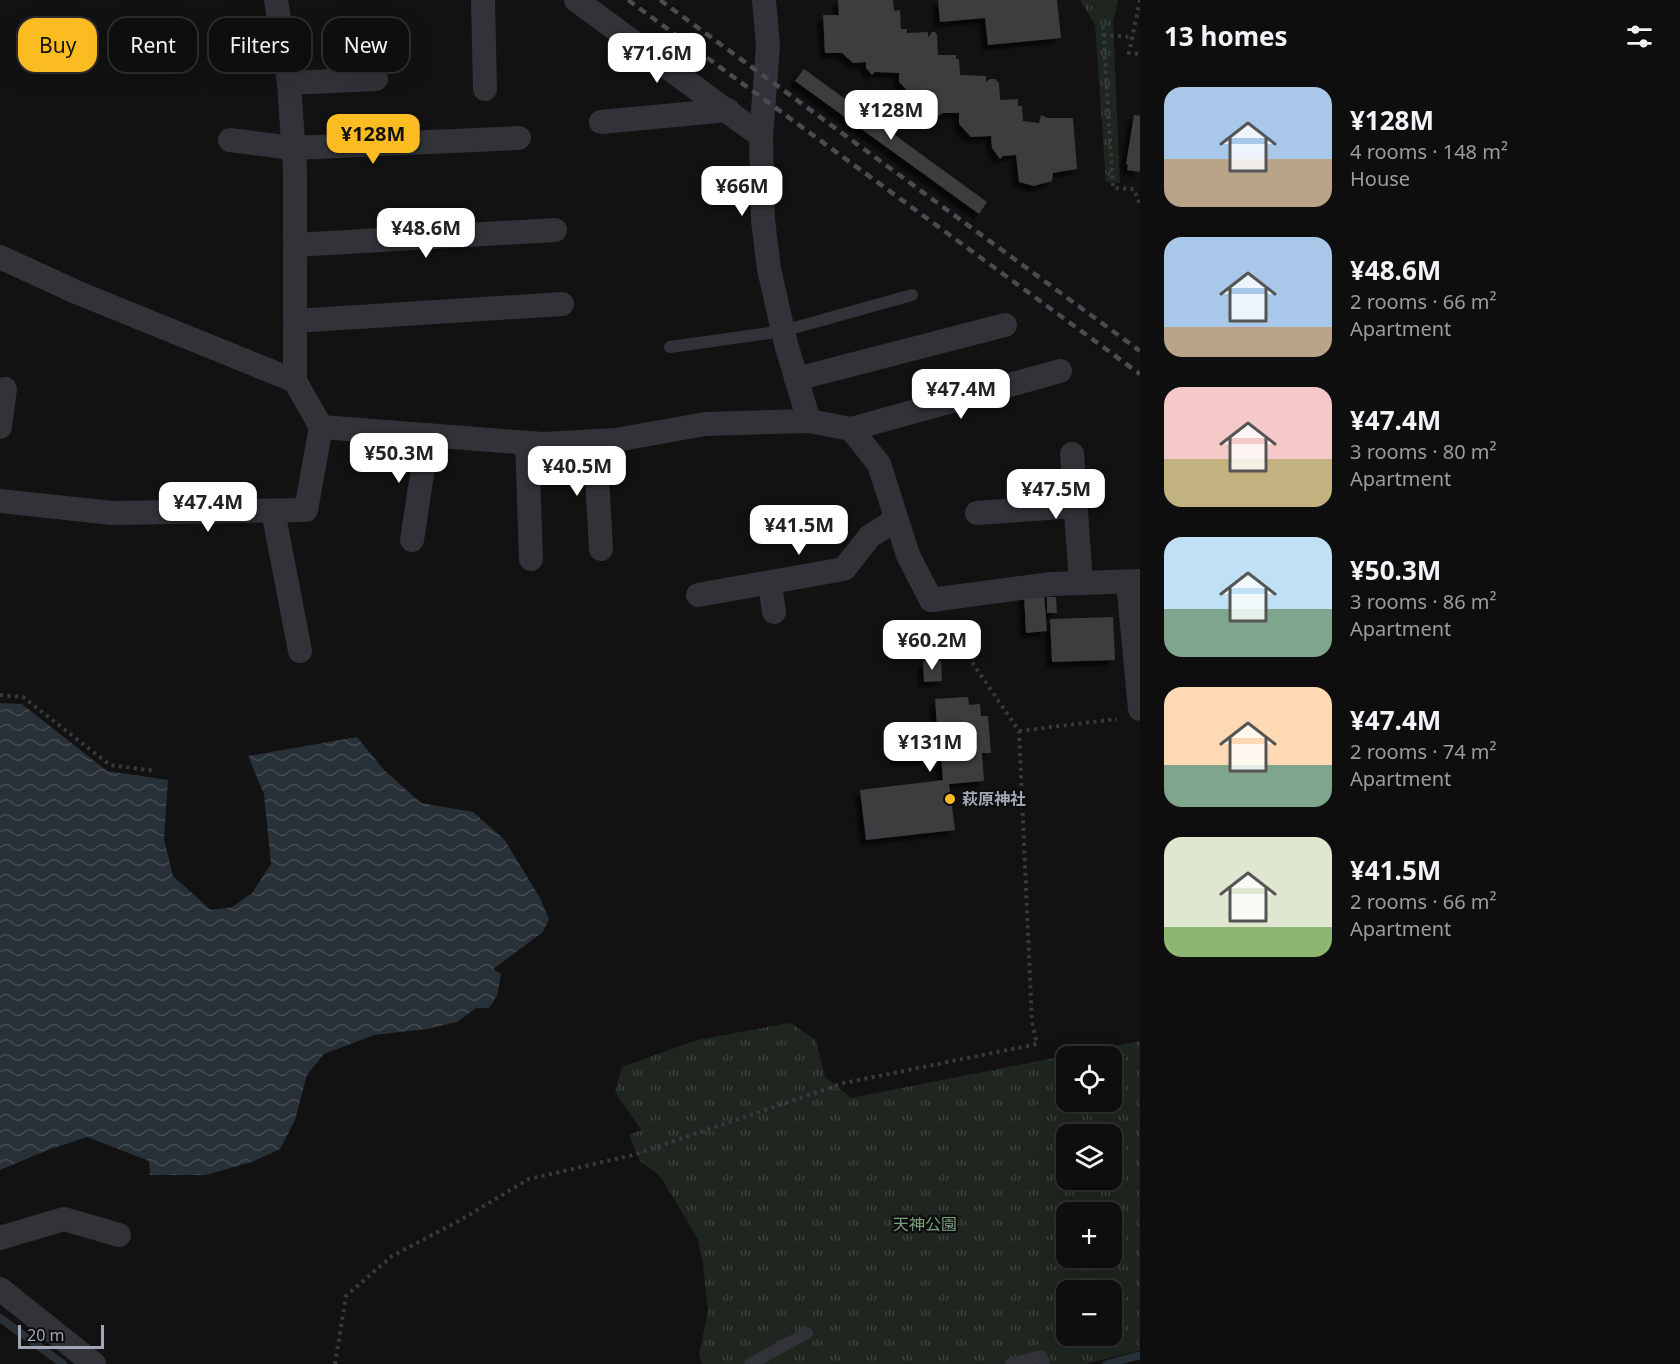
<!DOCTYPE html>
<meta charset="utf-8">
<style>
body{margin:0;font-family:"Noto Sans","Noto Sans JP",sans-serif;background:#171717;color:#f1f3f6;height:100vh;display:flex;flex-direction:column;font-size:22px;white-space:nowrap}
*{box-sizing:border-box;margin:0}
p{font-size:20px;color:#9b9c9e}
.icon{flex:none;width:33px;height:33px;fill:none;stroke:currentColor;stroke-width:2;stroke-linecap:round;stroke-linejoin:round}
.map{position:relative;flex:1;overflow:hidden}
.sheet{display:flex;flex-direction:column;background:#0e0e0e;width:540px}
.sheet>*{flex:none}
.banner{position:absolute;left:18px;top:18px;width:570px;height:54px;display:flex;gap:12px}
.fabs{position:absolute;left:1056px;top:1046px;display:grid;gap:12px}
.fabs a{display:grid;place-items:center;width:66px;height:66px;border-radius:12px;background:#0e0e0e;box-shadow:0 6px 24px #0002,0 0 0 2px #2e2e2e;font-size:30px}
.scale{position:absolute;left:18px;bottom:15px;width:86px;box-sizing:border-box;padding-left:6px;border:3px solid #a2a7b5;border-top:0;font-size:16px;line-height:21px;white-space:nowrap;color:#a2a7b5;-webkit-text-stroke:4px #0d0d0e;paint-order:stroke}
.price{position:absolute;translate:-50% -51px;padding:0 14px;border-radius:12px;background:#fff;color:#222;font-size:20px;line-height:39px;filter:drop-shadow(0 2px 3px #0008)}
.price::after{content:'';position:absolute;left:50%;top:36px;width:18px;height:14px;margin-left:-9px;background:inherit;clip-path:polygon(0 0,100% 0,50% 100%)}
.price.on{background:#fbbc22;color:#111}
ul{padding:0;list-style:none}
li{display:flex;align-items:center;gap:18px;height:150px;padding:0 24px}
li span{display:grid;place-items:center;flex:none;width:168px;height:120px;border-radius:18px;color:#555}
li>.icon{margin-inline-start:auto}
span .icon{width:72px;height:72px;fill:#fffc;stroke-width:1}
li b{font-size:26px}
h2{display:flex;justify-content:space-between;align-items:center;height:72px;padding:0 24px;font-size:26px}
.pill{padding:0 21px;border-radius:18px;background:#0e0e0e;box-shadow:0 6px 24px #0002,0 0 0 2px #2e2e2e;font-size:21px;line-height:54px}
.pill.on{background:#fbbc22;color:#111}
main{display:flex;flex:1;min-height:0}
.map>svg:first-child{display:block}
</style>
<main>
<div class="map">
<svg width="1140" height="1364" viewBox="0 0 1140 1364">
<defs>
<pattern id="grass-tufts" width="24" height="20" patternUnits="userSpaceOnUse" patternTransform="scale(1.5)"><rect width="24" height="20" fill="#1e261f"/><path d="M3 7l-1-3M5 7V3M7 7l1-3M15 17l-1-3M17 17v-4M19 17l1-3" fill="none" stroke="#3c433d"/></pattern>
<pattern id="water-waves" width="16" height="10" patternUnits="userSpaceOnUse" patternTransform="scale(1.5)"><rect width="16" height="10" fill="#283038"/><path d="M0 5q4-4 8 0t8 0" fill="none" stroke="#444b53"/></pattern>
<filter id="shadow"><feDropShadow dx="-5.5" dy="5.5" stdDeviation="1.5" flood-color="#0009"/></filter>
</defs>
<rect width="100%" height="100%" fill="#121213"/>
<g fill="url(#grass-tufts)" fill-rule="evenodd">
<path d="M 1080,0 L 1118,0 L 1113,22 L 1120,183 L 1106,182 L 1095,25 Z"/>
<path d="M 790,1023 L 816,1040 L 825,1077 L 851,1098 L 1140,1041 L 1140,1350 L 1086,1364 L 703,1364 L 699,1356 L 708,1310 L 703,1264 L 698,1239 L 660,1176 L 640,1161 L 629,1135 L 641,1130 L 615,1092 L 622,1067 L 697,1040 ZM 1066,1056 L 1112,1056 L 1112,1101 L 1066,1101 ZM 1066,1134 L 1112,1134 L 1112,1179 L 1066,1179 ZM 1066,1212 L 1112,1212 L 1112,1257 L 1066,1257 ZM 1066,1290 L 1112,1290 L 1112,1335 L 1066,1335 Z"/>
</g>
<path fill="url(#water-waves)" d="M 0,703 L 22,704 L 107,771 L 168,780 L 164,839 L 173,876 L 211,910 L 232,907 L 252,893 L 271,864 L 264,794 L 248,756 L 357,737 L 384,770 L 421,803 L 473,812 L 504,839 L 540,898 L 549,919 L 543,932 L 493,969 L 501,974 L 497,996 L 489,1008 L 476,1008 L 457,1022 L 427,1029 L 374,1035 L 324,1054 L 307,1075 L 295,1120 L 280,1149 L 252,1162 L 206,1175 L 150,1175 L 149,1161 L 87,1137 L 48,1150 L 0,1170 Z"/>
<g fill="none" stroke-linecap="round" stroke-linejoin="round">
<g stroke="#283038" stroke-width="8">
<path d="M 0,1318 L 63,1364"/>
<path d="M 1107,1364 L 1140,1355"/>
</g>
</g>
<g fill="#3c3c41" filter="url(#shadow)">
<path d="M 838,0 L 893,0 L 894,11 L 900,10 L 901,29 L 907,29 L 907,33 L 928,32 L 928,38 L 932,32 L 935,32 L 937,35 L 938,55 L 956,55 L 956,59 L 959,59 L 960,75 L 986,76 L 986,82 L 990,79 L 995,79 L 999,83 L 1000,100 L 1018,99 L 1018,106 L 1022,106 L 1023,121 L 1039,123 L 1041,115 L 1048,118 L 1073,118 L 1077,169 L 1053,173 L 1052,181 L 1034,186 L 1019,182 L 1016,155 L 1003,156 L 1000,159 L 992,148 L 991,136 L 971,137 L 959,124 L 959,113 L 943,113 L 938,116 L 933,111 L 933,91 L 916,92 L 912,95 L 899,82 L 899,73 L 875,72 L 872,75 L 866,68 L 866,62 L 853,63 L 842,53 L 825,53 L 823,15 L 839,15 Z"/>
<path d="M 938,0 L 1057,0 L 1061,38 L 988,45 L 985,18 L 940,22 Z"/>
<path d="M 804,69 L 987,202 L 979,214 L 795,81 Z"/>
<path d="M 1134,115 L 1140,116 L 1140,172 L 1127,170 L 1128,165 L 1126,164 Z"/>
<path d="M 1044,594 L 1047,631 L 1026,633 L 1024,595 Z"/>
<path d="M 1047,597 L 1056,597 L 1057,613 L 1047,613 Z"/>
<path d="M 1113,617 L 1115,660 L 1052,662 L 1050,619 Z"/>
<path d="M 923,661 L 941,661 L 942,681 L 924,682 Z"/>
<path d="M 968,697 L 969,705 L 980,704 L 981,716 L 988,716 L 991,753 L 982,753 L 984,781 L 949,784 L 955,830 L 866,840 L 860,790 L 943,780 L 941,758 L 896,761 L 894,728 L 937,725 L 935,699 Z"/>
</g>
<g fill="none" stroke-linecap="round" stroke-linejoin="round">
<g stroke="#383a40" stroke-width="4" stroke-dasharray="3 4.5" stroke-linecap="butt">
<path d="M 1140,0 L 1129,53 L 1140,54"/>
<path d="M 1103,26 L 1113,188 L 1134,189 L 1140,204"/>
<path d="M 1103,35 L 1133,37"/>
<path d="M 0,695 L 23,697 L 110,765 L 156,771"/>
<path d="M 1019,731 L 1117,719"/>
<path d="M 335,1364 L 346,1296 L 392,1256 L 457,1222 L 529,1179 L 633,1155 L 844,1083 L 1037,1044 L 1032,1022 L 1019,731 L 946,624"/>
</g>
<g stroke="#323339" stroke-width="12">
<path d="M 670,347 L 783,331 L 912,295"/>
<path d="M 750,1364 L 807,1333"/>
<path d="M 1011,1364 L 1041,1356 L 1044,1364"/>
</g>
<g stroke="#323339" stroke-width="24">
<path d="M 276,0 L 289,83 L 295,171 L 295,381"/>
<path d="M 483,0 L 485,89"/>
<path d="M 576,0 L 761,136"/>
<path d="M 764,0 L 768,46 L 761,136 L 763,220 L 769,269 L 786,344 L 809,421"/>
<path d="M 289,83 L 376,79"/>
<path d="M 601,122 L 728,110"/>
<path d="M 230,140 L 293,148 L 519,138"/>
<path d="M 295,245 L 555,230"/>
<path d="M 0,257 L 76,292 L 295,381 L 321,427 L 543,444 L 616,440 L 705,424 L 809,421 L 851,429 L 879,464 L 908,555 L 931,600 L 1051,584 L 1140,581"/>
<path d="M 295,321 L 562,304"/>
<path d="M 796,379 L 1005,325"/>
<path d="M 0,427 L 5,389"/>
<path d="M 851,429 L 1060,371"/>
<path d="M 595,441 L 601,549"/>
<path d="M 527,443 L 531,559"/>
<path d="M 1072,454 L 1081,583"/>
<path d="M 0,501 L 112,513 L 306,510 L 321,427"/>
<path d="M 273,511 L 300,651"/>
<path d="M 977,513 L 1076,506"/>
<path d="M 412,540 L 428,435"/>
<path d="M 1128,582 L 1140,709"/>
<path d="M 770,584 L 774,612"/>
<path d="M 698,595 L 844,569 L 870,536 L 896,520"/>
<path d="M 0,1238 L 64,1219 L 119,1235"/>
<path d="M 0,1289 L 94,1364"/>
</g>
<g stroke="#494b52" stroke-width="4.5" stroke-dasharray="8 6" stroke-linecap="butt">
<path d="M 628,0 L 1140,374"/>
<path d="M 660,0 L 1140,351"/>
</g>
</g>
<circle fill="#fbbc22" stroke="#0d0d0e" stroke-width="2" cx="950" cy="799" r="6"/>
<g text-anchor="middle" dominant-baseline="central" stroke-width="4.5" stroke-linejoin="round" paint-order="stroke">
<g font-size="16" font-weight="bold" fill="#a2a7b5" stroke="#0d0d0e" text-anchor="start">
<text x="962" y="799">萩原神社</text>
</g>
<g font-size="16" fill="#78a17c" stroke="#0d0d0e">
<text x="925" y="1224">天神公園</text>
</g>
</g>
</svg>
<div class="fabs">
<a><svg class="icon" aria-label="locate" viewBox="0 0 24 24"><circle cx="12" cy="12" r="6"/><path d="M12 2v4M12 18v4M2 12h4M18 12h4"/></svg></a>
<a><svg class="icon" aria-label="layers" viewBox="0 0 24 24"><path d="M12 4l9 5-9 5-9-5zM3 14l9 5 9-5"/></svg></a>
<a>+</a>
<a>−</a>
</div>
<div class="scale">20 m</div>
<b class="price" style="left:657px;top:84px">¥71.6M</b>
<b class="price" style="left:891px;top:141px">¥128M</b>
<b class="price on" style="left:373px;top:165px">¥128M</b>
<b class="price" style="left:742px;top:217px">¥66M</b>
<b class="price" style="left:426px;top:259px">¥48.6M</b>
<b class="price" style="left:961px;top:420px">¥47.4M</b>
<b class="price" style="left:399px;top:484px">¥50.3M</b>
<b class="price" style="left:577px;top:497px">¥40.5M</b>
<b class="price" style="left:1056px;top:520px">¥47.5M</b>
<b class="price" style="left:208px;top:533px">¥47.4M</b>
<b class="price" style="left:799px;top:556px">¥41.5M</b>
<b class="price" style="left:932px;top:671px">¥60.2M</b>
<b class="price" style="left:930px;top:773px">¥131M</b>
<div class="banner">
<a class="pill on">Buy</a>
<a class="pill">Rent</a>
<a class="pill">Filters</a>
<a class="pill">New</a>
</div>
</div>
<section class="sheet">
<h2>13 homes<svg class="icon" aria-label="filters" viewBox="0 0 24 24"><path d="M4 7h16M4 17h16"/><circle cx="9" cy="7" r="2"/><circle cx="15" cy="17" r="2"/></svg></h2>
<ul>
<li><span style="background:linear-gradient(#a9c7e8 60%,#b9a48a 0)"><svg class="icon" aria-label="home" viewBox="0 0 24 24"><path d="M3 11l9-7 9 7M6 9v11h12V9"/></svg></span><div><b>¥128M</b><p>4 rooms · 148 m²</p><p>House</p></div></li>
<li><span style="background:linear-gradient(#a9c7e8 75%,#b9a48a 0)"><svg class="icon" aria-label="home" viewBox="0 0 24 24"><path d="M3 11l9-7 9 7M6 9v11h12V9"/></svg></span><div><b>¥48.6M</b><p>2 rooms · 66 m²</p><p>Apartment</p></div></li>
<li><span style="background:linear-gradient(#f6c9c9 60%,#c2b280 0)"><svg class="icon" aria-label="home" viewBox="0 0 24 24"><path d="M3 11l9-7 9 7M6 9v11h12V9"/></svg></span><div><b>¥47.4M</b><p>3 rooms · 80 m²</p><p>Apartment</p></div></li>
<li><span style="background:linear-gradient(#bfe0f5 60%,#7fa58c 0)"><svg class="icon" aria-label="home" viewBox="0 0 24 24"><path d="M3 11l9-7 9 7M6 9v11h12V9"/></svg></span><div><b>¥50.3M</b><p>3 rooms · 86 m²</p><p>Apartment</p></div></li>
<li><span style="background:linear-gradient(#ffd9b3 65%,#7fa58c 0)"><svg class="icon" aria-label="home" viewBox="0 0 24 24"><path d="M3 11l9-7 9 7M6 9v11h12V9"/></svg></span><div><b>¥47.4M</b><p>2 rooms · 74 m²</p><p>Apartment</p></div></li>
<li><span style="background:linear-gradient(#dfe7d0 75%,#8fb573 0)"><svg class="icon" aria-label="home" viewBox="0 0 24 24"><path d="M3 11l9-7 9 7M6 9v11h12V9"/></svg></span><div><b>¥41.5M</b><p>2 rooms · 66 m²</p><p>Apartment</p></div></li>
</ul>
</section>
</main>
